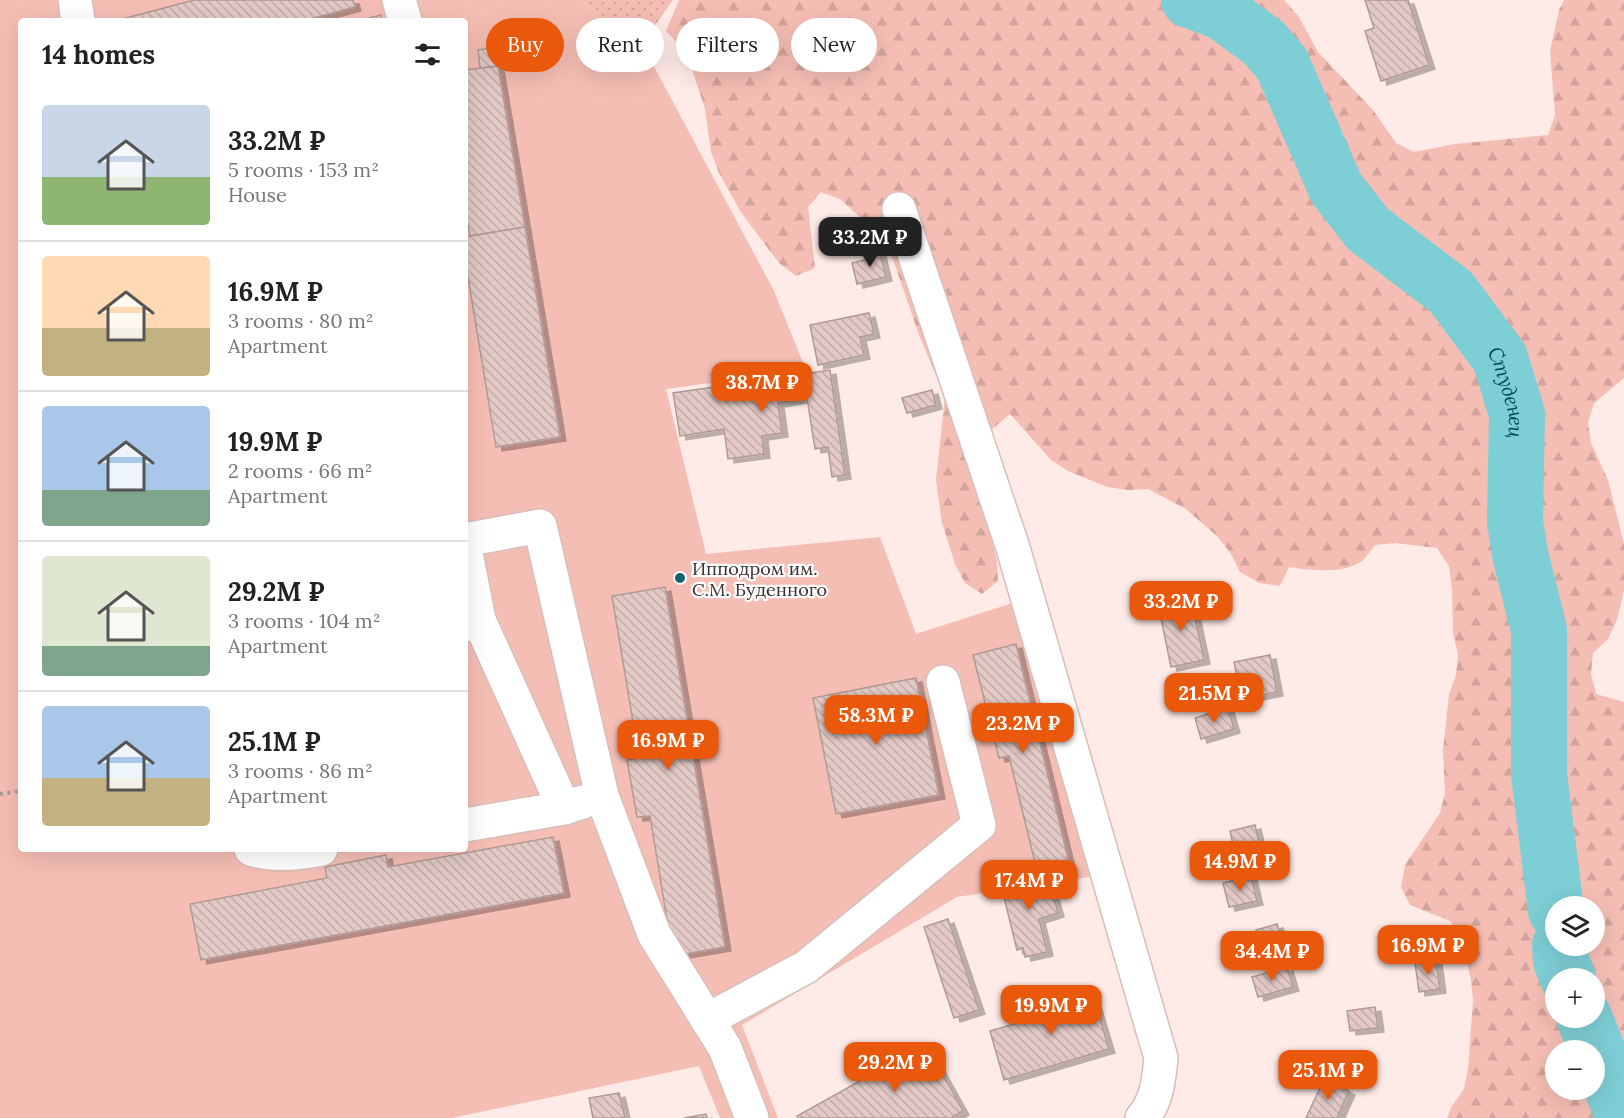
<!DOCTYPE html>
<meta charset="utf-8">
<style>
body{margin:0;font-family:Lora,serif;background:#f2f2f2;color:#222;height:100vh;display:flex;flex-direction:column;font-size:22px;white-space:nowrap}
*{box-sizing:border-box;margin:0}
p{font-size:20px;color:#767676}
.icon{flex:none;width:33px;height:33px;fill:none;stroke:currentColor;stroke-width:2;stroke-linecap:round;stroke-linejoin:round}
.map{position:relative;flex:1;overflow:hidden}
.panel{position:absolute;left:18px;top:18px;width:450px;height:834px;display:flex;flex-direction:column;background:#fff;border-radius:6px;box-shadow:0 6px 24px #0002}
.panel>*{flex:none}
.top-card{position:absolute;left:486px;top:18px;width:570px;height:54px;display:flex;gap:12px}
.buttons{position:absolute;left:1545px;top:896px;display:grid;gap:12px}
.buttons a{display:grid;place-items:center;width:60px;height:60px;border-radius:50%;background:#fff;box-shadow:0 6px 24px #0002;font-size:30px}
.price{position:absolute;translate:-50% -51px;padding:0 14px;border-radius:12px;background:#ea580c;color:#fff;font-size:20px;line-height:39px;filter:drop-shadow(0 2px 3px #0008)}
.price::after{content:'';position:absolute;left:50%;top:36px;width:18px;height:14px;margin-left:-9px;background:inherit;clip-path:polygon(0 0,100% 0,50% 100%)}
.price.active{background:#222;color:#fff}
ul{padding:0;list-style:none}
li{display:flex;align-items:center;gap:18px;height:150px;padding:0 24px}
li+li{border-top:2px solid #e0e0e0}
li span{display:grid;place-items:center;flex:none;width:168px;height:120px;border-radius:6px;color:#555}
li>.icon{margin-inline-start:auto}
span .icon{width:72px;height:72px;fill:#fffc;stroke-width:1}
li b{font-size:26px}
h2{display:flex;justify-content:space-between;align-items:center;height:72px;padding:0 24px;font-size:26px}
.pill{padding:0 21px;border-radius:27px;background:#fff;box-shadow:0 6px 24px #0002;font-size:21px;line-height:54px}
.pill.active{background:#ea580c;color:#fff}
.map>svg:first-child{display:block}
</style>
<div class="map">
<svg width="1624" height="1118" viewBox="0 0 1624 1118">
<defs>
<pattern id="forest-firs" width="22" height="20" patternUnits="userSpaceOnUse" patternTransform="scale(1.5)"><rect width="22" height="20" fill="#f5beb4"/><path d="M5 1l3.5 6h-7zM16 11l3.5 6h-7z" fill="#d3a49b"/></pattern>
<pattern id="garden-dots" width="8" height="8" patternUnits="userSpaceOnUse" patternTransform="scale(1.5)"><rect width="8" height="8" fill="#f5beb4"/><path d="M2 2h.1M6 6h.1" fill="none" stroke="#d3a49b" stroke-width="1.8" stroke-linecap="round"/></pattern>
<pattern id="building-back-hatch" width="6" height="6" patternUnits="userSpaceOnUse" patternTransform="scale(1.5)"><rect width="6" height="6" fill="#e2c9c5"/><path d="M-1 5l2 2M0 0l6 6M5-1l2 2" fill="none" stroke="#c3adaa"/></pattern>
<filter id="shadow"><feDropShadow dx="6" dy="4" stdDeviation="0" flood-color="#0004"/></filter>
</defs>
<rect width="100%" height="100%" fill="#feeae6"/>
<path fill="#f5beb4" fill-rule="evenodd" d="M 0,0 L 579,0 L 642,44 L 774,291 L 806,370 L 666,389 L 706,554 L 880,537 L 916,634 L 1022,600 L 1102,875 L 957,897 L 742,1025 L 778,1118 L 720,1118 L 699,1066 L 452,1118 L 0,1118 ZM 21,21 L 465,21 L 465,849 L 21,849 Z"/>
<path fill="url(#forest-firs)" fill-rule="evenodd" d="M 679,0 L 1284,0 L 1299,17 L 1318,52 L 1373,110 L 1396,143 L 1414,152 L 1455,144 L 1548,135 L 1555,115 L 1550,51 L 1559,10 L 1564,0 L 1624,0 L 1624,378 L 1594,403 L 1588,423 L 1591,443 L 1608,480 L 1624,544 L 1624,590 L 1617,620 L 1608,639 L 1593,653 L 1591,674 L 1596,694 L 1624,702 L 1624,1118 L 1447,1118 L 1452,1106 L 1464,1089 L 1468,1068 L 1473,1001 L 1471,980 L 1461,938 L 1450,921 L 1410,905 L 1401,887 L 1405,865 L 1440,813 L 1445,793 L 1443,750 L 1449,695 L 1456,675 L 1458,654 L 1453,633 L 1452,590 L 1449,566 L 1437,548 L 1395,543 L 1375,545 C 1371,550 1367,556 1363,560 C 1345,575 1310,570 1289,567 L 1280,586 L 1259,583 L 1240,572 L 1231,554 L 1218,537 L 1186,509 L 1148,489 L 1128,490 L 1107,487 L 1068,471 L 1051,460 L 1010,414 L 990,431 L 987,522 L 997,561 L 998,581 L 982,594 L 965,583 L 955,564 L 942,523 L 936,480 L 945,396 L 919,335 L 887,242 L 840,199 L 821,192 L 808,207 L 815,268 L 796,276 L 779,263 L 740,211 L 719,173 L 711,152 L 705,109 L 692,69 L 683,49 L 666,31 ZM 1556,906 L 1594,906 L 1594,945 L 1556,945 ZM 1556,978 L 1594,978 L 1594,1017 L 1556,1017 ZM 1556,1050 L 1594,1050 L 1594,1089 L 1556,1089 Z"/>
<path fill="url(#garden-dots)" d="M 579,0 L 673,0 L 642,44 Z"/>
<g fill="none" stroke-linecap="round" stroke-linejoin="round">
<g stroke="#7eced5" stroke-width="56">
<path id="s1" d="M 1189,0 L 1222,12 L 1264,43 L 1282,64 L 1336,188 L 1368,229 L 1451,292 L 1500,358 L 1517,414 L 1515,521 L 1520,554 L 1539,630 L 1539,774 L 1556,911"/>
<path d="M 1560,945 L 1561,961 L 1568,978"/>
<path d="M 1584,1017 L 1624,1118"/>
</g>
</g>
<g fill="url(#building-back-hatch)" stroke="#b19995" stroke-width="1.5" filter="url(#shadow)">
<path d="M 194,0 L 353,0 L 355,7 L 303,21 L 115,21 Z"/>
<path d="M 1365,0 L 1408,0 L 1429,65 L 1381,81 L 1365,31 L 1374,28 Z"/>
<path d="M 381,15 L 382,21 L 366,21 L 365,19 Z"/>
<path d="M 495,47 L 498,66 L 480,68 L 478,50 Z"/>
<path d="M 498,66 L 525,227 L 470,236 L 465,208 L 465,70 Z"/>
<path d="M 525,227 L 560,437 L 496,447 L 465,259 L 465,237 Z"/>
<path d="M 879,249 L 886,277 L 857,284 L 852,263 L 868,259 L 866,252 Z"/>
<path d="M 869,313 L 874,334 L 860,337 L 864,355 L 818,365 L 810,325 Z"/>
<path d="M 830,370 L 845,475 L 832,477 L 828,447 L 815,449 L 807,398 L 778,403 L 782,433 L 762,436 L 764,454 L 728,459 L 724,429 L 680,436 L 673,393 Z"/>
<path d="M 932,390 L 936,405 L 907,413 L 902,398 Z"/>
<path d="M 665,587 L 725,947 L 673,956 L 650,816 L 637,817 L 627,760 L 639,758 L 612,596 Z"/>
<path d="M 1191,598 L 1204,660 L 1171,667 L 1158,604 Z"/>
<path d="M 1016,644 L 1071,871 L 1039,879 L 1009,756 L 999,758 L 973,655 Z"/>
<path d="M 1270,655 L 1277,692 L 1242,699 L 1234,662 Z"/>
<path d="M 916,678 L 939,795 L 836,814 L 813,698 Z"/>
<path d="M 1228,708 L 1234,729 L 1201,739 L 1195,718 Z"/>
<path d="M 1255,825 L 1263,861 L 1238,866 L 1230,831 Z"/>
<path d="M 553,837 L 564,893 L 201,960 L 190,904 L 327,878 L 325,867 L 386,855 L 388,867 Z"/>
<path d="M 1047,873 L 1058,913 L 1039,919 L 1047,952 L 1025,957 L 1023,948 L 1017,950 L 1001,885 Z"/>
<path d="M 1251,876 L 1257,901 L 1229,907 L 1223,883 Z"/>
<path d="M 948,919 L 979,1010 L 954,1018 L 924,927 Z"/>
<path d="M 1277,924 L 1282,941 L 1261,947 L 1256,930 Z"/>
<path d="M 1436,960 L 1440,989 L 1419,992 L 1415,963 Z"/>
<path d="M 1287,967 L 1293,987 L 1258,997 L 1252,977 Z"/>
<path d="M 1091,989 L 1109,1049 L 1004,1080 L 990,1031 L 1038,1017 L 1035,1006 Z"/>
<path d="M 1375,1007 L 1378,1028 L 1350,1031 L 1347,1011 Z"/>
<path d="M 926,1044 L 963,1111 L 951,1118 L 798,1118 L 797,1116 Z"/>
<path d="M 1324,1079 L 1349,1091 L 1337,1118 L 1306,1118 Z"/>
<path d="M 619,1093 L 625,1118 L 593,1118 L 589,1098 Z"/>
<path d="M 706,1114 L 707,1118 L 684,1118 Z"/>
</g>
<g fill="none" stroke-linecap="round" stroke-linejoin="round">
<defs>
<g id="minor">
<path d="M 75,0 L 78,21"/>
<path d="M 399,0 L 405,21"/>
<path d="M 899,209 L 1013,548 L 1161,1058 C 1159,1078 1157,1102 1142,1118"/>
<path d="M 465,540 L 540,526 L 602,796 L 654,934 L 725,1048 L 752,1118"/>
<path d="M 465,548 L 479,620 L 465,625"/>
<path d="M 479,620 L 564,808"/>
<path d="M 465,825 L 564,808 L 583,802"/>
<path d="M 251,849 C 272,856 301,853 321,849"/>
<path d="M 707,1020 L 806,967 L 979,825 L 943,682"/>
</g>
</defs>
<use href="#minor" stroke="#d7beba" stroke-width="36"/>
<path stroke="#ac9c99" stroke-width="4" stroke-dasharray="3 4.5" stroke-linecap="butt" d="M 0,794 L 21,791"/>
<use href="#minor" stroke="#fff" stroke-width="33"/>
</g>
<circle fill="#14636a" stroke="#fff" stroke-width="2" cx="680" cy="578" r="6"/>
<g text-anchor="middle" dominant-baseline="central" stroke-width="4.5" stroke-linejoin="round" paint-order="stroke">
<g font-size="18" fill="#392f2d" stroke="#fff" text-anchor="start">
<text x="692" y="568">Ипподром им.<tspan x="692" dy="21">С.М. Буденного</tspan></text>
</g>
<g font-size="20" font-style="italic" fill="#004c52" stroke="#fff">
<text stroke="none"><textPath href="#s1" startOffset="524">Студенец</textPath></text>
</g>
</g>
</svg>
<div class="buttons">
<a><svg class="icon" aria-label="layers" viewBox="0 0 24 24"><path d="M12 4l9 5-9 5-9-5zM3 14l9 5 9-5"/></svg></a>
<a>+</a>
<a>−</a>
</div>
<b class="price active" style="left:870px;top:268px">33.2M ₽</b>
<b class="price" style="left:762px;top:413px">38.7M ₽</b>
<b class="price" style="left:1181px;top:632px">33.2M ₽</b>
<b class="price" style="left:1214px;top:724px">21.5M ₽</b>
<b class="price" style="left:876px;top:746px">58.3M ₽</b>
<b class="price" style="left:1023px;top:754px">23.2M ₽</b>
<b class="price" style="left:668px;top:771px">16.9M ₽</b>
<b class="price" style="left:1240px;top:892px">14.9M ₽</b>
<b class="price" style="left:1029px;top:911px">17.4M ₽</b>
<b class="price" style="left:1428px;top:976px">16.9M ₽</b>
<b class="price" style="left:1272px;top:982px">34.4M ₽</b>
<b class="price" style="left:1051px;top:1036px">19.9M ₽</b>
<b class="price" style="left:895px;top:1093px">29.2M ₽</b>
<b class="price" style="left:1328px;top:1101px">25.1M ₽</b>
<div class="top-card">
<a class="pill active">Buy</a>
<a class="pill">Rent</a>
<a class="pill">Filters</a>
<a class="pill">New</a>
</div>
<section class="panel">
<h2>14 homes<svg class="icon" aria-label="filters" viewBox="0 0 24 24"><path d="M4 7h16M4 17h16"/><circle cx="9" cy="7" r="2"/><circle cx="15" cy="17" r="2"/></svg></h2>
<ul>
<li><span style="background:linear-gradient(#c9d6e8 60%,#8fb573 0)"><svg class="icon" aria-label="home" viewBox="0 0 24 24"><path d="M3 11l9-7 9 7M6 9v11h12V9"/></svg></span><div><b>33.2M ₽</b><p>5 rooms · 153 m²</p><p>House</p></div></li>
<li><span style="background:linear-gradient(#ffd9b3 60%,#c2b280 0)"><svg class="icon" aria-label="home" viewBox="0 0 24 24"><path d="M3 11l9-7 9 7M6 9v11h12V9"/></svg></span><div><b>16.9M ₽</b><p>3 rooms · 80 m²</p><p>Apartment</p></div></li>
<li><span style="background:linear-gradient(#a9c7e8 70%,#7fa58c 0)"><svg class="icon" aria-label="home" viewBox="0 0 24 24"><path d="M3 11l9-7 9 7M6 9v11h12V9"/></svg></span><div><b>19.9M ₽</b><p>2 rooms · 66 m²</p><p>Apartment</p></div></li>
<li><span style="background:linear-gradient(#dfe7d0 75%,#7fa58c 0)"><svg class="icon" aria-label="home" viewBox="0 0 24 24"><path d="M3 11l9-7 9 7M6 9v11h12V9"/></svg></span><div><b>29.2M ₽</b><p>3 rooms · 104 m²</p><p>Apartment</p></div></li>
<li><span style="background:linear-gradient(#a9c7e8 60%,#c2b280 0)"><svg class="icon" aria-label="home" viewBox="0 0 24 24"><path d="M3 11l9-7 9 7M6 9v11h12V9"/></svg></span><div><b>25.1M ₽</b><p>3 rooms · 86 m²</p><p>Apartment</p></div></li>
</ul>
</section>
</div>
